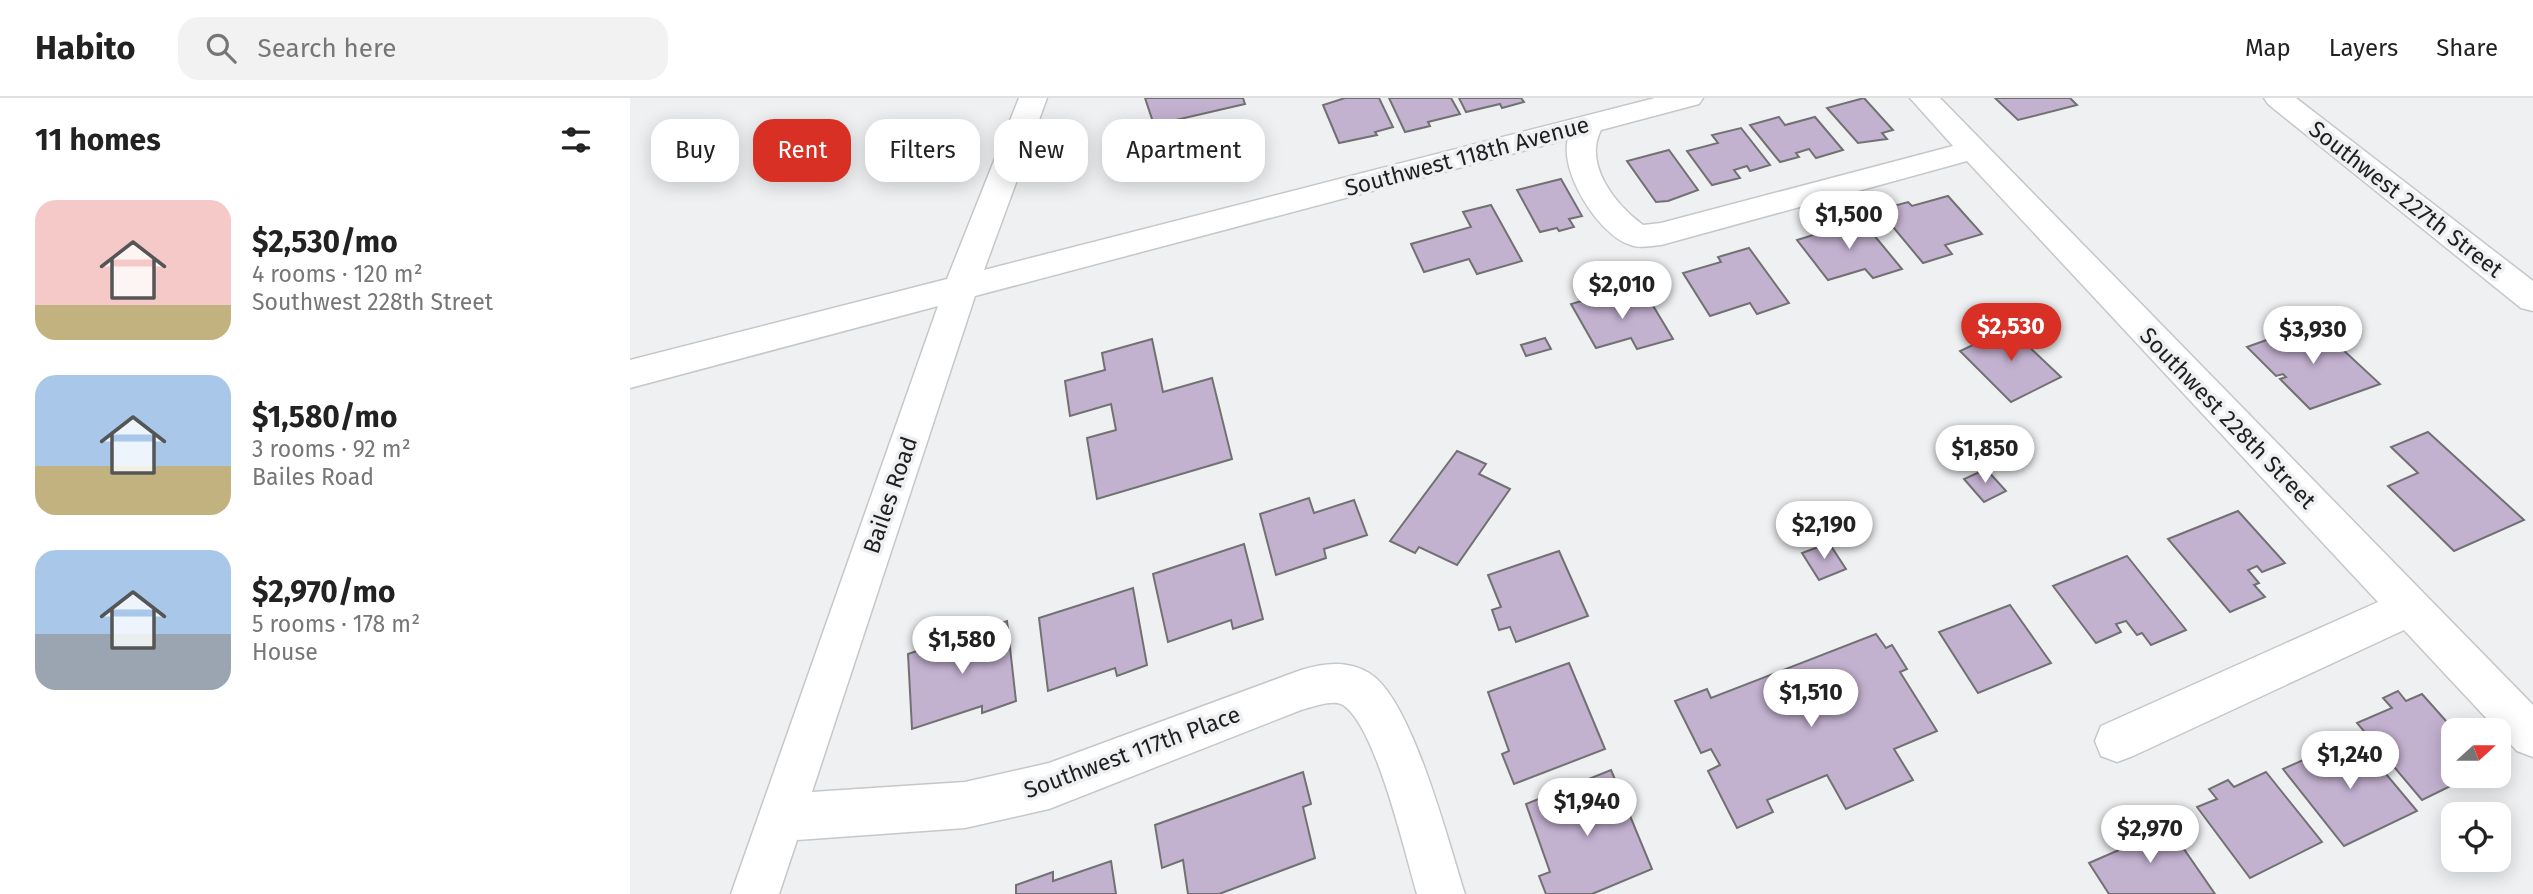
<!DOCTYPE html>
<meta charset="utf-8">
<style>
body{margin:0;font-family:"Fira Sans",sans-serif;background:#f2f2f2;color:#222;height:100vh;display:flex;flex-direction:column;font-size:26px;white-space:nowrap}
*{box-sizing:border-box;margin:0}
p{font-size:23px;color:#767676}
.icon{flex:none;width:38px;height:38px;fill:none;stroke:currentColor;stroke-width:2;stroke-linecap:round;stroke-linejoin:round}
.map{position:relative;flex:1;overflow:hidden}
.sheet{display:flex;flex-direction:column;background:#fff;width:630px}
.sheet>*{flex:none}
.top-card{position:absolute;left:21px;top:21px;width:665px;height:63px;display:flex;gap:14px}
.needle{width:46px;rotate:69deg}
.buttons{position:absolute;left:1811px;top:620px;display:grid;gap:14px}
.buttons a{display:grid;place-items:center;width:70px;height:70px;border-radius:14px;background:#fff;box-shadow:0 4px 18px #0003;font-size:35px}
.price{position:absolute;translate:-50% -60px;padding:0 16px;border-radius:24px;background:#fff;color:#222;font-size:23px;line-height:46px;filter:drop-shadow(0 2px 4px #0008)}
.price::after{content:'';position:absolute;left:50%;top:42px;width:21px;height:16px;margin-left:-10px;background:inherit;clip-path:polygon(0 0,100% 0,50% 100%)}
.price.current{background:#d93025;color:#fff}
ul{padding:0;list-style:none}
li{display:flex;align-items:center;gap:21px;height:175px;padding:0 35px}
li span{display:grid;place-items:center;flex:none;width:196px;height:140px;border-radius:21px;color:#555}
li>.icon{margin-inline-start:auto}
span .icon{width:84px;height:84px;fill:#fffc;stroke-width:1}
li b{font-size:30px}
h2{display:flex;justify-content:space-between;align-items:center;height:84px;padding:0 35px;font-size:30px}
.tag{padding:0 24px;border-radius:21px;background:#fff;box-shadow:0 4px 18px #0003;font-size:24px;line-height:63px}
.tag.current{background:#d93025;color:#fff}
header{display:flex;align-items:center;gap:42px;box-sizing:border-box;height:98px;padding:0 35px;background:#fff;border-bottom:2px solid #e0e0e0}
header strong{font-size:33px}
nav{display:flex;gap:38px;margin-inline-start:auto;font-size:24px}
.search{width:490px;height:63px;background:#f2f2f2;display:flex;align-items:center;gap:18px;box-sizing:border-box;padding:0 24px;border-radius:21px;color:#767676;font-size:26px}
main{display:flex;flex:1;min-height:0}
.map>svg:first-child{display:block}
</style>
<header>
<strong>Habito</strong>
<div class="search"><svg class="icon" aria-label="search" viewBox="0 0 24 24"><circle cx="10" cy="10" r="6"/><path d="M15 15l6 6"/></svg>Search here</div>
<nav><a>Map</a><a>Layers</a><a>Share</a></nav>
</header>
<main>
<section class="sheet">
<h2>11 homes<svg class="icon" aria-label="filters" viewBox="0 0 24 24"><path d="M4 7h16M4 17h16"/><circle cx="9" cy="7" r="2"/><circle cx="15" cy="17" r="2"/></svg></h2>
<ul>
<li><span style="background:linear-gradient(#f6c9c9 75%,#c2b280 0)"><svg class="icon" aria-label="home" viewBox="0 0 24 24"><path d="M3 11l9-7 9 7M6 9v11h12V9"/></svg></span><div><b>$2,530/mo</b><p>4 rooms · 120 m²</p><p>Southwest 228th Street</p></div></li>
<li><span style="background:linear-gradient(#a9c7e8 65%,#c2b280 0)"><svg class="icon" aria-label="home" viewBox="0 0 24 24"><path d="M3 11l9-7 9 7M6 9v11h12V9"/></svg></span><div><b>$1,580/mo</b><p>3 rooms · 92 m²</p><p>Bailes Road</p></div></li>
<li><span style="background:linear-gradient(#a9c7e8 60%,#9aa5b1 0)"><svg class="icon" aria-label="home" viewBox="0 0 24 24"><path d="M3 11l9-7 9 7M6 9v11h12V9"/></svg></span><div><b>$2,970/mo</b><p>5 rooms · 178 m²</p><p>House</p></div></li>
</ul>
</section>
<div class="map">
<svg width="1903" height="796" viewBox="0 0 1903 796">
<rect width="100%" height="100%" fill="#eff0f2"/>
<g fill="#c3b1d0" stroke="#727172" stroke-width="2">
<path d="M 515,0 L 613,0 L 615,6 L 524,27 Z"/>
<path d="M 715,0 L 749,0 L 763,29 L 745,34 L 747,37 L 709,45 L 693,7 Z"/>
<path d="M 759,0 L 821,0 L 830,16 L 798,24 L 800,28 L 775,34 Z"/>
<path d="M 829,0 L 891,0 L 894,4 L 872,10 L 870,6 L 836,14 Z"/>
<path d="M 1234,0 L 1263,32 L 1252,35 L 1257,41 L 1228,45 L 1197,10 Z"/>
<path d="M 1365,0 L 1440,0 L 1447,7 L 1388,22 Z"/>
<path d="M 1149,19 L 1155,27 L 1185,19 L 1213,52 L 1186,60 L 1179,51 L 1166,55 L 1169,59 L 1150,64 L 1120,27 Z"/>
<path d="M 1111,30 L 1140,67 L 1120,73 L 1117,68 L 1104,72 L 1110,80 L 1082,87 L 1057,53 L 1088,45 L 1082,37 Z"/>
<path d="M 1039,52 L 1068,92 L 1038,103 L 1026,104 L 997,63 Z"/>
<path d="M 931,81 L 952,118 L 939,121 L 944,129 L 929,133 L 927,130 L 910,134 L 887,92 Z"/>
<path d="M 1318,98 L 1352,136 L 1315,147 L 1322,156 L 1293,165 L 1249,112 L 1278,104 L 1282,108 Z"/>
<path d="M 861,107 L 892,163 L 847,176 L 839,161 L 794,174 L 781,146 L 841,129 L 833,114 Z"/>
<path d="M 1229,119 L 1272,171 L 1243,180 L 1235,171 L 1198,182 L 1167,142 L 1209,129 L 1207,126 Z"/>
<path d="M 1119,150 L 1159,205 L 1127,216 L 1120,205 L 1080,218 L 1053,175 L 1091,164 L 1088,159 Z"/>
<path d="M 1013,191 L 1043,241 L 1007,251 L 1001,240 L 966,250 L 941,206 L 972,197 L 978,207 L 996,202 L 993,196 Z"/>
<path d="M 1684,225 L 1750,286 L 1680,311 L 1650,281 L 1656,279 L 1653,276 L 1646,278 L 1617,249 Z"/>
<path d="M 1388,226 L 1404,241 L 1395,245 L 1431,279 L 1381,304 L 1330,253 Z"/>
<path d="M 915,240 L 921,251 L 896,258 L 891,247 Z"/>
<path d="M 522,241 L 533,294 L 582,280 L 602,361 L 467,401 L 457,340 L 486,332 L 481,306 L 440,318 L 435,283 L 475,272 L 472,255 Z"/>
<path d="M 1798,334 L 1894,422 L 1824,453 L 1758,388 L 1788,375 L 1761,349 Z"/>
<path d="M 827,353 L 856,366 L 849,376 L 880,391 L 827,467 L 789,449 L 785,455 L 760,443 Z"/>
<path d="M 1356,371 L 1376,393 L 1354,404 L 1334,381 Z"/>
<path d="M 679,400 L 684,415 L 724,402 L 737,437 L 694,451 L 696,460 L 646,477 L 630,416 Z"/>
<path d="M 1608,413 L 1655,465 L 1632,474 L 1627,468 L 1618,472 L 1629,485 L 1624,487 L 1635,499 L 1600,514 L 1538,441 Z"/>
<path d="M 1199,445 L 1216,471 L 1189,482 L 1172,455 Z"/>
<path d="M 614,446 L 633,521 L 603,531 L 601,522 L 538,544 L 523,476 Z"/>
<path d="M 929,453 L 958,518 L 886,544 L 880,529 L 869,532 L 862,512 L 871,509 L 858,477 Z"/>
<path d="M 1497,458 L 1556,532 L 1521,547 L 1512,535 L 1507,537 L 1496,523 L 1486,526 L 1491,534 L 1466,545 L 1423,488 Z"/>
<path d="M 503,490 L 517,567 L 487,578 L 485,570 L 418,593 L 409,520 Z"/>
<path d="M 1380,507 L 1421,565 L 1348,595 L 1309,534 Z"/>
<path d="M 377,523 L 386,603 L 352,615 L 352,608 L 282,631 L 278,556 Z"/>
<path d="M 1246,536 L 1256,550 L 1262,547 L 1277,571 L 1270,574 L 1307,633 L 1264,651 L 1283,682 L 1216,711 L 1197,677 L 1137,702 L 1143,714 L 1107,730 L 1078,673 L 1090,667 L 1081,651 L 1071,655 L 1045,603 L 1077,591 L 1081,600 Z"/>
<path d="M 939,565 L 975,651 L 884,686 L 872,656 L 879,653 L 858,594 Z"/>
<path d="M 1768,593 L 1776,603 L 1792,596 L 1824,632 L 1824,677 L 1843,677 L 1792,702 L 1727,625 L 1762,610 L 1753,600 Z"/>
<path d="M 1725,639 L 1787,713 L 1714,748 L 1653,671 Z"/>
<path d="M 981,672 L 1022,771 L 962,796 L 916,796 L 909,778 L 920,774 L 896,706 Z"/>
<path d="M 673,674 L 681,706 L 673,709 L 685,760 L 589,796 L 558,796 L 553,762 L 532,770 L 525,727 Z"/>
<path d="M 1636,674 L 1692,744 L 1620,780 L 1567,709 L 1587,701 L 1579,691 L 1598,682 L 1604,689 Z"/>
<path d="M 1508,723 L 1512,729 L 1526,723 L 1531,731 L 1538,728 L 1585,796 L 1479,796 L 1459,765 L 1496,749 L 1485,733 Z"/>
<path d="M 481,763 L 486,796 L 386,796 L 386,787 L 423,774 L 423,783 Z"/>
</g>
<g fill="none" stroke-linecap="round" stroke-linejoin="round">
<defs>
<g id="minor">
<path d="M 389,0 L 417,0 L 354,172 L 1025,0 L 1073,0 L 1069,6 L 971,32 C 953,67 986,107 1013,127 L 1031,125 L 1323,48 L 1280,0 L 1310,0 L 1903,607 L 1903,659 L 1887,653 L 1774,532 L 1503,658 L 1487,664 L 1471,658 L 1465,643 L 1471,628 L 1748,504 L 1337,63 L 1031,147 C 1020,148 1008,151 998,146 C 968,135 929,73 938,41 L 345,198 L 182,694 L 335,684 L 419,665 L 671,572 C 694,565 717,562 739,575 C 782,600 819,747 835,796 L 787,796 C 775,756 746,628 713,607 C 703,601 683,609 671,612 L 419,711 L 335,730 L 167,742 L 149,796 L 101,796 L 308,208 L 0,290 L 0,262 L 317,181 Z"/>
<path d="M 1634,0 L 1666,0 L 1903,183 L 1903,213 L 1891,210 L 1638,6 Z"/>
</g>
</defs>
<use href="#minor" stroke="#c6c7c9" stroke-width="3"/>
<use href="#minor" fill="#fff" fill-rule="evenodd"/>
</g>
<g text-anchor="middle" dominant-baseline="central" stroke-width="7" stroke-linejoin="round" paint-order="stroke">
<g font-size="23" fill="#1e1f20" stroke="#eff0f2">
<text transform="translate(837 58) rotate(-15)">Southwest 118th Avenue</text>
<text transform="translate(1776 101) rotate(38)">Southwest 227th Street</text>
<text transform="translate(1598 320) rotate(46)">Southwest 228th Street</text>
<text transform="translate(260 397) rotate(-71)">Bailes Road</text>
<text transform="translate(502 654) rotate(-20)">Southwest 117th Place</text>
</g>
</g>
</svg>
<div class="buttons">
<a><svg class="needle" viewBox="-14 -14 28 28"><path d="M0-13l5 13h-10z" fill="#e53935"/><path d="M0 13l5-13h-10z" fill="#767676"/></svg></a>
<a><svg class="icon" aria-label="locate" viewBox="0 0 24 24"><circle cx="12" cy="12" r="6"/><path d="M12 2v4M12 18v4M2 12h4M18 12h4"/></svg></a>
</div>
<b class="price" style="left:1219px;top:153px">$1,500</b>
<b class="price" style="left:992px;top:223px">$2,010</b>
<b class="price current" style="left:1381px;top:265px">$2,530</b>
<b class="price" style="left:1683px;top:268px">$3,930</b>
<b class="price" style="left:1355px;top:387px">$1,850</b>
<b class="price" style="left:1194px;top:463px">$2,190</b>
<b class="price" style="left:332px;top:578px">$1,580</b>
<b class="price" style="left:1181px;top:631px">$1,510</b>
<b class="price" style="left:1720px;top:693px">$1,240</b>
<b class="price" style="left:957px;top:740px">$1,940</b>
<b class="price" style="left:1520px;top:767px">$2,970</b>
<div class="top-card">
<a class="tag">Buy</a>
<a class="tag current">Rent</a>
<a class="tag">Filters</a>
<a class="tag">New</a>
<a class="tag">Apartment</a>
</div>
</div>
</main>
